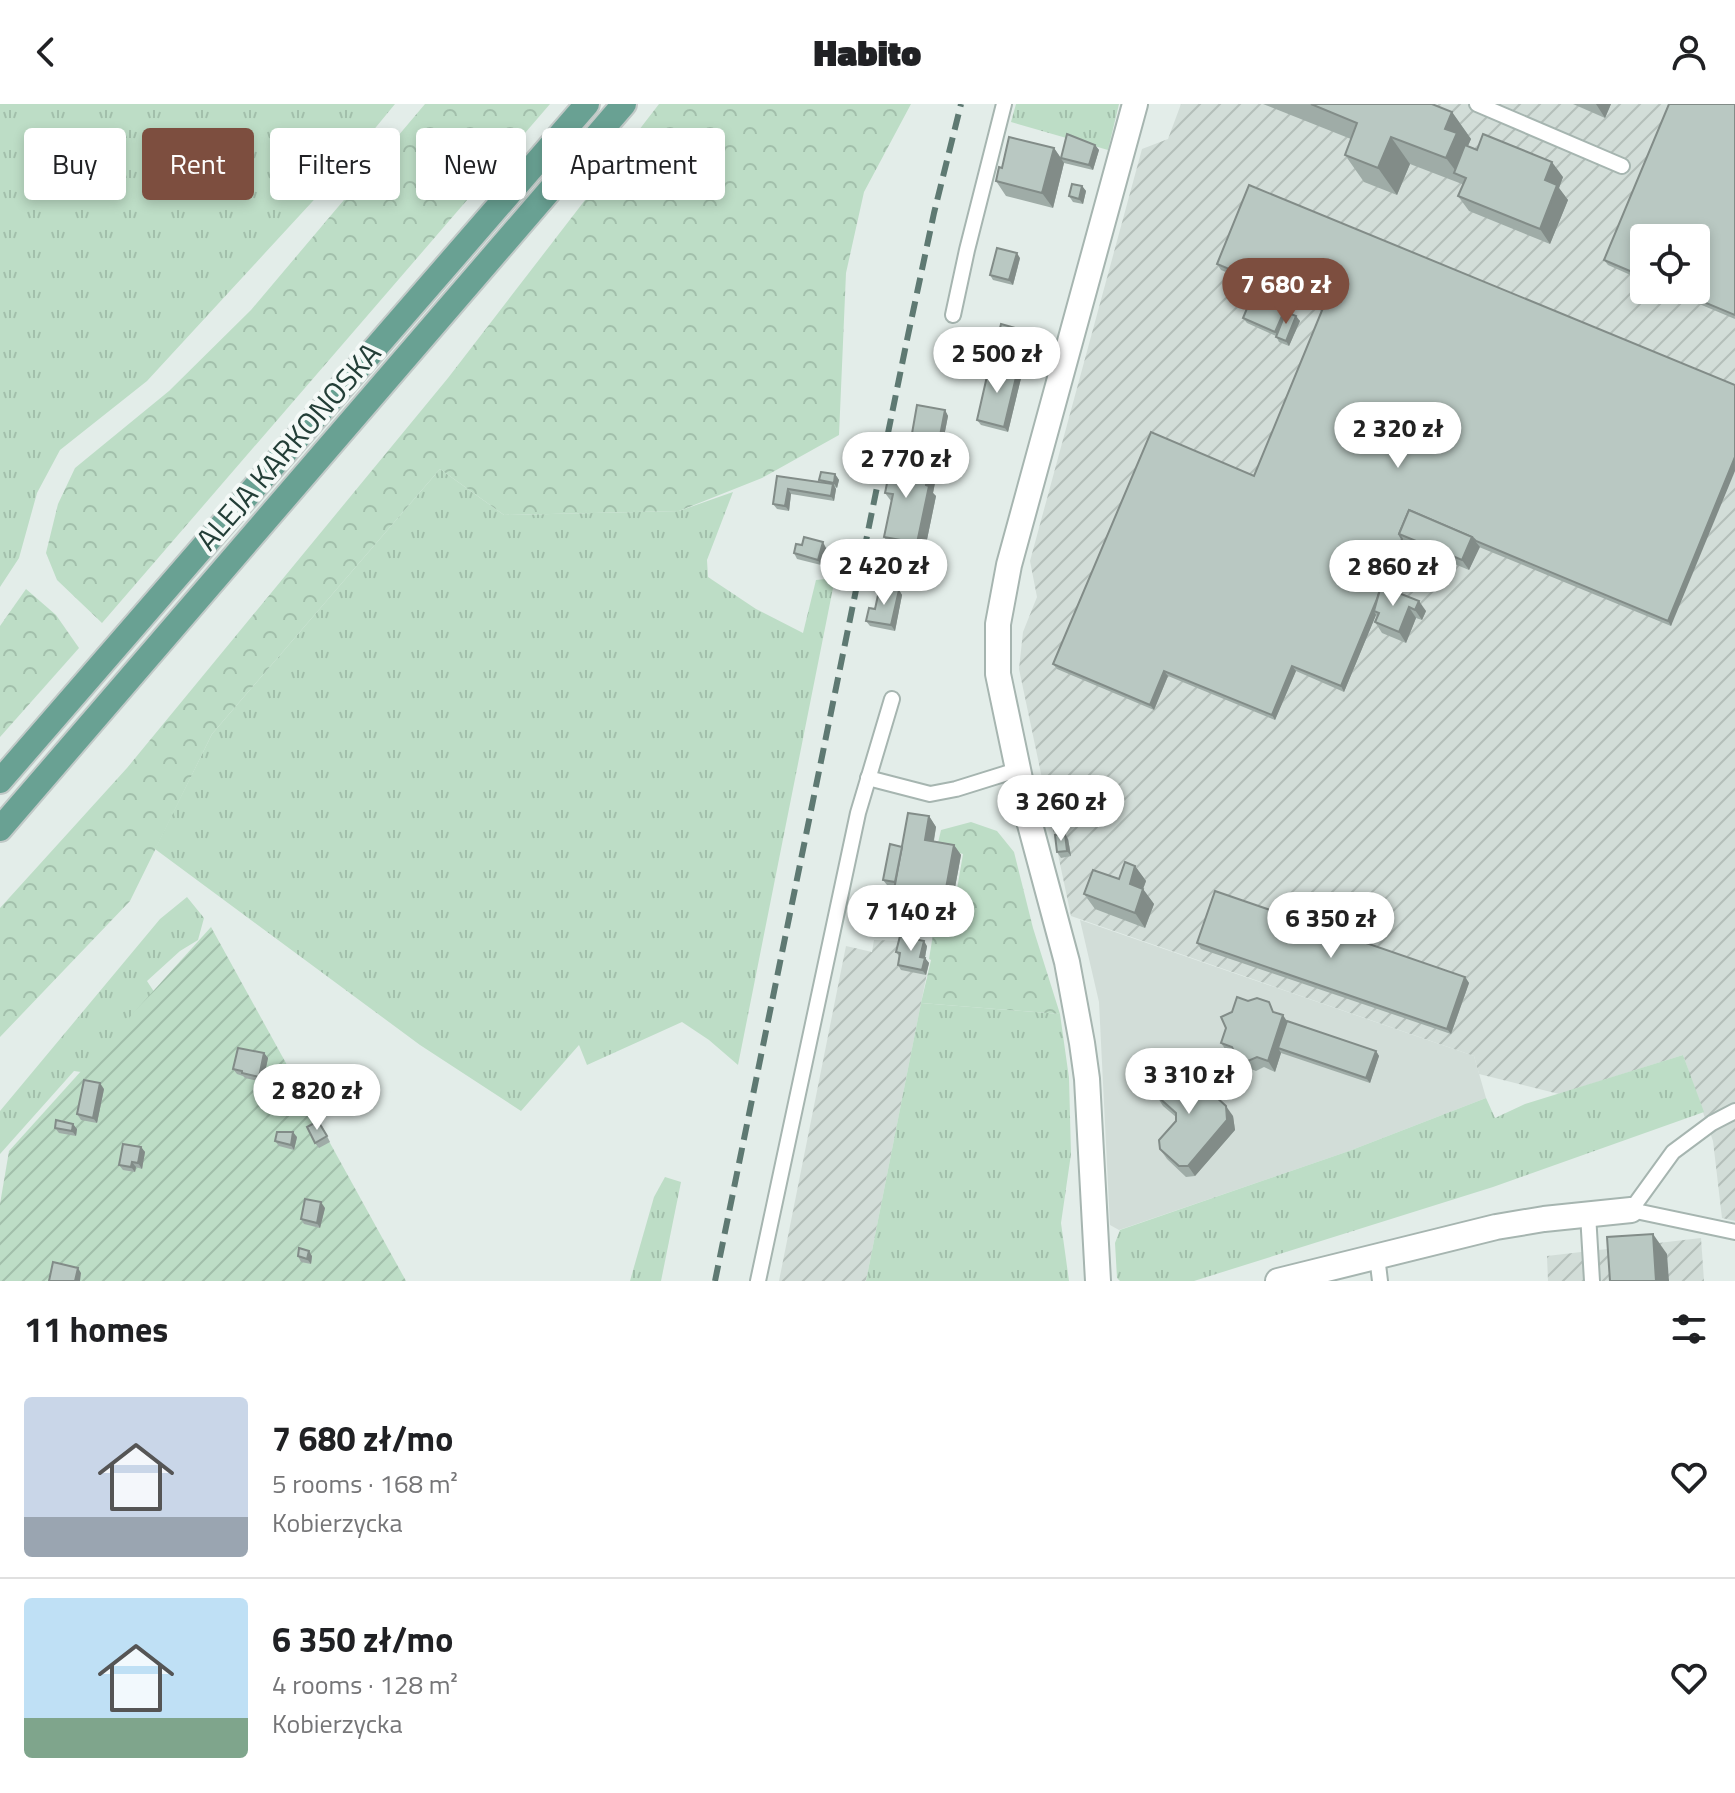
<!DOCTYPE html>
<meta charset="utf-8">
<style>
body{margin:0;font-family:"Titillium Web",sans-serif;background:#f6f6f6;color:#202124;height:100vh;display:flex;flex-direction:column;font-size:30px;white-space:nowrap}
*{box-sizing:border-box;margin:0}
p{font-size:26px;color:#757577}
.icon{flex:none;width:44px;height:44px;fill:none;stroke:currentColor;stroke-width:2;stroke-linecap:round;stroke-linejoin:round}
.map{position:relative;height:1177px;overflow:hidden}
.details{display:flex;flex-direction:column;background:#fff;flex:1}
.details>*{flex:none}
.guide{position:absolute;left:24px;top:24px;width:800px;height:72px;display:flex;gap:16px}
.controls{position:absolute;left:1630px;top:120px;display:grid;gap:16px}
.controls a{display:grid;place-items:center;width:80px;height:80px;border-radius:8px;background:#fff;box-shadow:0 4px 12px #0003;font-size:40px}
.price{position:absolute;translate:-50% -68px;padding:0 18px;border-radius:28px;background:#fff;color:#222;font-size:26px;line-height:52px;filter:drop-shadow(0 2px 4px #0008)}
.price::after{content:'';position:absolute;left:50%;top:48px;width:24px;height:18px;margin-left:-12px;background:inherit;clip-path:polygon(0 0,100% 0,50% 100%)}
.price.current{background:#7d4e3f;color:#fff}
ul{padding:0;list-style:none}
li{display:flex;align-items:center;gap:24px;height:200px;padding:0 24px}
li+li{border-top:2px solid #e0e0e0}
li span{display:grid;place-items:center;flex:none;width:224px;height:160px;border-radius:8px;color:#555}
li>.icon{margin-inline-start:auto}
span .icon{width:96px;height:96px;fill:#fffc;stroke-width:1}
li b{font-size:34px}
h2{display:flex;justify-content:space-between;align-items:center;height:96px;padding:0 24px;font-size:34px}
.tag{padding:0 28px;border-radius:8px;background:#fff;box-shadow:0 4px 12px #0003;font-size:28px;line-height:72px}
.tag.current{background:#7d4e3f;color:#fff}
header{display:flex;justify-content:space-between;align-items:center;height:104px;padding:0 24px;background:#fff;font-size:36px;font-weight:800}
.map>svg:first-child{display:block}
</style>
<header><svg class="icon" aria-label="back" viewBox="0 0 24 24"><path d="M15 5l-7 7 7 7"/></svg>Habito<svg class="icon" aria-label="person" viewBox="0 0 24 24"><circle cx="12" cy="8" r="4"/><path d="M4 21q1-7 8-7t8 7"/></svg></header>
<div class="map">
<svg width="1735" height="1177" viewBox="0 0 1735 1177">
<defs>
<pattern id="industrial-furrows" width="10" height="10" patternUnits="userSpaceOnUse" patternTransform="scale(2)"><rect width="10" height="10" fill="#d2ddd8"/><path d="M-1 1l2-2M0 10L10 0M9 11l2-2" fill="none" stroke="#b4bfba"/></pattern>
<pattern id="grass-tufts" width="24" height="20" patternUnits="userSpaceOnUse" patternTransform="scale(2)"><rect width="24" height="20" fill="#bdddc6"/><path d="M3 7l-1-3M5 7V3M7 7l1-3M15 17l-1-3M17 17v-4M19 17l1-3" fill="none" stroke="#a2bfab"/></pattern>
<pattern id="forest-crowns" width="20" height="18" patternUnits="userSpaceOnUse" patternTransform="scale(2)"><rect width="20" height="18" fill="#bdddc6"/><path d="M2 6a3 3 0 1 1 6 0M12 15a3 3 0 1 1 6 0" fill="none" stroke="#a2bfab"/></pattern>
<pattern id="garden-furrows" width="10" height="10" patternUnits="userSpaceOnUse" patternTransform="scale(2)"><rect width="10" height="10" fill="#bdddc6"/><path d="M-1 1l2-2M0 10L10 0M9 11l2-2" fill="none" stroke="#a2bfab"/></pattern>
</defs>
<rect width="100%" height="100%" fill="#e3ede9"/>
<path fill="#d2ddd8" d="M 1080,816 L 1474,952 L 1486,994 L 1349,1047 L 1119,1126 L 1110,1121 L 1099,898 Z"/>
<g fill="url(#industrial-furrows)" fill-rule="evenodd">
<path d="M 1181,0 L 1735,0 L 1735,1117 L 1722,1114 L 1713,1037 L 1683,951 L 1559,990 L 1479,970 L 1474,952 L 1071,812 L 1019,565 L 1023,528 L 1037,493 L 1030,457 L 1142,45 L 1168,35 ZM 1644,134 L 1696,134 L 1696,186 L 1644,186 Z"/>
<path d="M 874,836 L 904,837 L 927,842 L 924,858 L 929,859 L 866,1177 L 779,1177 L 846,842 L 872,848 Z"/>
<path d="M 1701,1134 L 1704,1177 L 1548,1177 L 1547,1152 Z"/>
</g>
<g fill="url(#grass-tufts)">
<path d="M 0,0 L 395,0 L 335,73 L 147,277 L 60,346 L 37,389 L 19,454 L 0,483 Z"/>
<path d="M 1016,0 L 1119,0 L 1108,46 L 1011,18 Z"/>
<path d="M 440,365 L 504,411 L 679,407 L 733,388 L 707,456 L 708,473 L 756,505 L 803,529 L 816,476 L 835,474 L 738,961 L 709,936 L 682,918 L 587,961 L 579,941 L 521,1007 L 420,941 L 155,745 L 212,630 Z"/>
<path d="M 187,793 L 204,814 L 198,836 L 180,847 L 147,877 L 200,958 L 190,983 L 74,967 L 0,1050 L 0,1007 L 160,815 Z"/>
<path d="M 921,899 L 1060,910 L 1069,974 L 1071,1050 L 1061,1119 L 1069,1177 L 866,1177 Z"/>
<path d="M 1683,951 L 1704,1008 L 1493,1083 L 1194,1177 L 1120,1177 L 1117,1174 L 1115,1139 L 1120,1126 L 1349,1047 L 1486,994 L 1495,1014 L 1525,1000 Z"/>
<path d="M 665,1073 L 681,1078 L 661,1177 L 630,1177 L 654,1093 Z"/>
</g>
<g fill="url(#forest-crowns)">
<path d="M 425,0 L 550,0 L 102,519 L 57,476 L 46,449 L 58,400 L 75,364 L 169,287 L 251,206 Z"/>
<path d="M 659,0 L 911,0 L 864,88 L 846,169 L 839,331 L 762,374 L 679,407 L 504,411 L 440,365 L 212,630 L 130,797 L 0,933 L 0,804 L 127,664 L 448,274 Z"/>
<path d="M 26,485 L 56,511 L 79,544 L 0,633 L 0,522 Z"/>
<path d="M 971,718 L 997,727 L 1014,748 L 1033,824 L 1060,910 L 921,899 L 931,856 L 929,855 L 935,818 L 951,820 L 963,750 L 937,743 L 941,726 Z"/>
</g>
<path fill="url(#garden-furrows)" d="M 211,823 L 406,1177 L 0,1177 L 0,1100 L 9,1047 Z"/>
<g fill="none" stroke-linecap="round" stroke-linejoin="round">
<defs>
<g id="lane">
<path d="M 1477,0 L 1622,62"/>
<path d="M 953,211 L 967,146 L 1004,0"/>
<path d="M 868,674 L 930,690 L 956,685 L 1017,666"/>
<path d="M 1735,1007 L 1712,1019 L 1673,1048 L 1631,1106 L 1735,1128"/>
<path d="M 1588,1110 L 1592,1177"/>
<path d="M 1377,1152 L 1380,1177"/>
<path d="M 758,1177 L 858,709 L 892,595"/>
</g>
<g id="street">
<path d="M 1098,1177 L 1087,975 L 1082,939 L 1067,858 L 1028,713 L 998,570 L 998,520 L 1009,461 L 1135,0"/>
<path d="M 1278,1177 L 1496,1123 L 1544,1115 L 1631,1106"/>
</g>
<g id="primary">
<path d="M 0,677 L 587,0"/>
<path d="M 0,725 L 624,0"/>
</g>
</defs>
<use href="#lane" stroke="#a6b5b0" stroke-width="18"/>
<use href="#street" stroke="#a6b5b0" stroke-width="28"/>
<use href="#primary" stroke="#c1c9c7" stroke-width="28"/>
<use href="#lane" stroke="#fff" stroke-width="14"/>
<use href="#street" stroke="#fff" stroke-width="24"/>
<use href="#primary" stroke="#69a193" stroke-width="24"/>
<path stroke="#5e7972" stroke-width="6" stroke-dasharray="16 8" stroke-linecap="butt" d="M 715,1177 L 907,236 L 934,109 L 961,0"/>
</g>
<g fill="#9faca7">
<path d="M 1263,0 L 1432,0 L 1452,8 L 1471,35 L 1468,42 L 1563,73 L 1559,84 L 1568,96 L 1550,140 L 1469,107 L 1458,92 L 1463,82 L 1462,80 L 1410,60 L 1397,91 L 1364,78 L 1345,51 L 1351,35 Z"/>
<path d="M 1573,0 L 1611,0 L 1605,14 Z"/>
<path d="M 1735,0 L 1735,215 L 1666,186 L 1696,186 L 1644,134 L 1644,177 L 1608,161 L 1604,156 Z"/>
<path d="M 1095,41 L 1099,46 L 1093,66 L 1064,59 L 1053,104 L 1006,92 L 996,77 L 1002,64 L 1054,44 L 1061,54 Z"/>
<path d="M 1082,82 L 1086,87 L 1083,100 L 1073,98 L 1069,92 Z"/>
<path d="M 1020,154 L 1013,181 L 993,176 L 990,171 Z"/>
<path d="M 1217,160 L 1735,281 L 1671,522 L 1479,443 L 1469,466 L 1406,440 L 1387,484 L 1426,507 L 1422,516 L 1416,514 L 1406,539 L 1382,529 L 1375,518 L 1377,513 L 1376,511 L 1344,588 L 1296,567 L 1275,616 L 1168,572 L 1154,606 L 1057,565 L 1053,560 L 1254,372 L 1322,207 L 1221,166 Z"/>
<path d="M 1289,208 L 1289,209 L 1300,217 L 1289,242 L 1279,238 L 1276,232 L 1247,219 L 1243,214 Z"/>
<path d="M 1019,225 L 1023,230 L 1018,251 L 1000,246 L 996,241 Z"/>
<path d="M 1018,265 L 1022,270 L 1008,328 L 981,321 L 977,316 Z"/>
<path d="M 945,306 L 948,312 L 933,389 L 936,392 L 924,450 L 892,444 L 884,433 L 891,397 L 885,389 Z"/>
<path d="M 835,370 L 839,376 L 837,384 L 835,383 L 836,385 L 834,397 L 791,390 L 789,407 L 777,405 L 773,400 L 777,372 L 821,378 L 819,376 Z"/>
<path d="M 802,441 L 826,444 L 821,461 L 797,455 L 794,449 Z"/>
<path d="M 899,486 L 902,491 L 895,527 L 870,522 L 866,517 L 875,505 Z"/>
<path d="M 929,712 L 936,723 L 934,737 L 954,741 L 961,751 L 949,816 L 899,807 L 892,797 L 894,783 L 887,781 L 883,776 L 902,743 Z"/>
<path d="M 1068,735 L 1071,752 L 1061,754 L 1057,748 Z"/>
<path d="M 1135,762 L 1146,777 L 1143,785 L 1154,800 L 1145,824 L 1095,805 L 1084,790 L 1119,775 Z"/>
<path d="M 1197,839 L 1465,873 L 1469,879 L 1451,930 L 1201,845 Z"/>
<path d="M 927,842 L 925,854 L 929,859 L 926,871 L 901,866 L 898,861 L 899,852 L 896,848 Z"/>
<path d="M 1276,909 L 1287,917 L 1376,947 L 1379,952 L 1370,979 L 1281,949 L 1275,968 L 1264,963 L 1256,967 L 1243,962 L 1236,952 L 1228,949 L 1221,939 Z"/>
<path d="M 264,949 L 268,954 L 263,978 L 245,974 L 243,972 L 237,970 L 233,965 Z"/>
<path d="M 104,985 L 97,1019 L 81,1016 L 77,1010 Z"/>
<path d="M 1156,991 L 1233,1012 L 1235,1026 L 1195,1072 L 1186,1073 L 1167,1055 L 1160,1045 L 1176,1017 L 1176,1013 L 1163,1002 Z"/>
<path d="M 322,1022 L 330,1038 L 319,1044 L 315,1039 Z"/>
<path d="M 55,1024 L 77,1025 L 76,1032 L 59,1029 Z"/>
<path d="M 297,1033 L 294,1046 L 279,1042 L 275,1037 Z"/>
<path d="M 141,1043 L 145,1048 L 142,1065 L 136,1063 L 135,1068 L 123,1066 L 119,1061 Z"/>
<path d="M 325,1104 L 320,1124 L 304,1120 L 301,1115 Z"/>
<path d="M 298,1152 L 312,1152 L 311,1160 L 301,1158 Z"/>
</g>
<g fill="#828c88">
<path d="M 1596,0 L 1611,0 L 1605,14 Z"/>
<path d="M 1452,8 L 1471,35 L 1467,44 L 1466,74 L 1458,70 L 1446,54 L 1445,25 Z"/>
<path d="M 1391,33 L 1410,60 L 1397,91 L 1378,64 Z"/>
<path d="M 1095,41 L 1099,46 L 1093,66 L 1089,61 Z"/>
<path d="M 1054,44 L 1064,59 L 1053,104 L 1042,89 Z"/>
<path d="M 1552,58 L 1563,73 L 1559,84 L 1568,96 L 1550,140 L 1540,125 L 1545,76 Z"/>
<path d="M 1082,82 L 1086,87 L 1083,100 L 1079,95 Z"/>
<path d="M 1017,149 L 1020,154 L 1013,181 L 1009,176 Z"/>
<path d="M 1286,203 L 1289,208 L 1279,233 L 1275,228 Z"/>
<path d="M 1296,212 L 1300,217 L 1289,242 L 1286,237 Z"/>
<path d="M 1019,225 L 1023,230 L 1018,251 L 1014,246 Z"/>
<path d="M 1018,265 L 1022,270 L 1008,328 L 1004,323 Z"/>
<path d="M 945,306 L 948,312 L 933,389 L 936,392 L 924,450 L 917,439 L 929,363 Z"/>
<path d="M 1735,353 L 1735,367 L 1671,522 L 1668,517 Z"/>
<path d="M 835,370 L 839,376 L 837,384 L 834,379 Z"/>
<path d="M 833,380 L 836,385 L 834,397 L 831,392 Z"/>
<path d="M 788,385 L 791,390 L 789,407 L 785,402 Z"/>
<path d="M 1472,433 L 1480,443 L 1469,466 L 1462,456 Z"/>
<path d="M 1402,435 L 1406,440 L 1377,509 L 1374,507 L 1376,511 L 1344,588 L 1341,582 Z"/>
<path d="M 823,438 L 826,444 L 821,461 L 818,456 Z"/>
<path d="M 899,486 L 902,491 L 895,527 L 891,521 Z"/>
<path d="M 1419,497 L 1426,507 L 1422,516 L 1415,506 Z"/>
<path d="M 1409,503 L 1416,514 L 1406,539 L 1399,528 Z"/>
<path d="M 1292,562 L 1296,567 L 1275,616 L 1272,611 Z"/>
<path d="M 1164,567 L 1168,572 L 1154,606 L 1150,601 Z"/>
<path d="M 929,712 L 936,723 L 932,746 L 925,736 Z"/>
<path d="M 1065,730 L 1068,735 L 1071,752 L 1067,747 Z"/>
<path d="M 954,741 L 961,751 L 949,816 L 942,806 Z"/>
<path d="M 1135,762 L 1146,777 L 1143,785 L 1154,800 L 1145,824 L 1135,809 L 1130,780 Z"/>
<path d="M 924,837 L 927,842 L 924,858 L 920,853 Z"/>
<path d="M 925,854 L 929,859 L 926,871 L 922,866 Z"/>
<path d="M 1465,873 L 1469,879 L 1451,930 L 1447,925 Z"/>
<path d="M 1283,911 L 1290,922 L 1278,944 L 1281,949 L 1275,968 L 1268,957 Z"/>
<path d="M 1376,947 L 1379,952 L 1370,979 L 1366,974 Z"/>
<path d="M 264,949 L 268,954 L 263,978 L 259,973 Z"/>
<path d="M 100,979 L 104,985 L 97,1019 L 93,1014 Z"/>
<path d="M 1226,1002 L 1233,1012 L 1235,1026 L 1195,1072 L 1188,1062 Z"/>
<path d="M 73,1020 L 77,1025 L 76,1032 L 72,1027 Z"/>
<path d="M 293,1028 L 297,1033 L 294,1046 L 291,1041 Z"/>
<path d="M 141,1043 L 145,1048 L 142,1065 L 138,1059 Z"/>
<path d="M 132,1058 L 136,1063 L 135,1068 L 131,1063 Z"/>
<path d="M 321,1098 L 325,1104 L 320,1124 L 317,1119 Z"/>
<path d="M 1653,1130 L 1667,1150 L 1669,1177 L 1656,1177 Z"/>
<path d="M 309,1147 L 312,1152 L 311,1160 L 307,1155 Z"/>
<path d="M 78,1164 L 81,1169 L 80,1177 L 75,1177 Z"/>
</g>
<g fill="#b9c8c2" stroke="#828c88" stroke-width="2">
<path d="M 1311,0 L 1432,0 L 1452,8 L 1445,25 L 1457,29 L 1446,54 L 1391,33 L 1378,64 L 1345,51 L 1357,19 Z"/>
<path d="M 1669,0 L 1735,0 L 1735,211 L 1675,186 L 1696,186 L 1696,134 L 1644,134 L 1644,173 L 1604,156 Z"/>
<path d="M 1067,30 L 1095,41 L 1089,61 L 1061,54 Z"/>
<path d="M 1483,30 L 1552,58 L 1545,76 L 1557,81 L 1540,125 L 1458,92 L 1466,74 L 1454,69 L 1465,41 L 1477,46 Z"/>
<path d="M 1009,33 L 1054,44 L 1042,89 L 996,77 L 999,63 L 1002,64 Z"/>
<path d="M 1072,80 L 1082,82 L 1079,95 L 1069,92 Z"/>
<path d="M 1249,81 L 1735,281 L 1735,353 L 1668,517 L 1476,437 L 1472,433 L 1409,406 L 1399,430 L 1402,435 L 1382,482 L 1381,482 L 1377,495 L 1341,582 L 1292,562 L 1272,611 L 1164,567 L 1150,601 L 1053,560 L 1151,328 L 1254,372 L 1323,204 L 1217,160 Z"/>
<path d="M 997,144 L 1017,149 L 1009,176 L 990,171 Z"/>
<path d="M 1253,190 L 1286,203 L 1275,228 L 1243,214 Z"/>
<path d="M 1286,208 L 1296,212 L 1286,237 L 1276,233 Z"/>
<path d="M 1001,220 L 1019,225 L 1014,246 L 996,241 Z"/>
<path d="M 990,259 L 1018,265 L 1004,323 L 977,316 Z"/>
<path d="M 917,301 L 945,306 L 933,368 L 929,363 L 907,358 Z"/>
<path d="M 892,355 L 929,363 L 926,381 L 929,382 L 917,439 L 884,433 L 893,390 L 885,389 Z"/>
<path d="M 821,368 L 835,370 L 834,379 L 819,376 Z"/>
<path d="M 777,372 L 833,380 L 831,392 L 788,385 L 785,402 L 773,400 Z"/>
<path d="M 1409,406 L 1472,433 L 1462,456 L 1399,430 Z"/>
<path d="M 804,433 L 823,438 L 818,456 L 794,449 L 796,440 L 802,441 Z"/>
<path d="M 880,482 L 899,486 L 891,521 L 866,517 L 869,504 L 875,505 Z"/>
<path d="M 1381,482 L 1419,497 L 1415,506 L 1409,503 L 1399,528 L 1375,518 L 1379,509 L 1374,507 Z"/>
<path d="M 908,709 L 929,712 L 925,736 L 954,741 L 942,806 L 892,797 Z"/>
<path d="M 1065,730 L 1067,747 L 1057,748 L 1055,731 Z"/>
<path d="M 890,740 L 902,743 L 895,778 L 883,776 Z"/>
<path d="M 1125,758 L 1135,762 L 1130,780 L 1143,785 L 1135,809 L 1084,790 L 1093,766 L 1119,775 Z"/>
<path d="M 1215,787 L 1465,873 L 1447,925 L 1197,839 Z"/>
<path d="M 900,832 L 924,837 L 920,853 L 925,854 L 922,866 L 898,861 L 900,849 L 896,848 Z"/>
<path d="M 1237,893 L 1248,897 L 1257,894 L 1269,898 L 1273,908 L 1283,911 L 1268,957 L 1257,953 L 1248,957 L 1236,952 L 1232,943 L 1221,939 L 1226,924 L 1221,913 L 1232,908 Z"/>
<path d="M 1287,917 L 1376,947 L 1366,974 L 1278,944 Z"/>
<path d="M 238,944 L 264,949 L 259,973 L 242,969 L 242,967 L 233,965 Z"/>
<path d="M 1182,962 L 1226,1002 L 1227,1016 L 1188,1062 L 1179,1062 L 1160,1045 L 1159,1036 L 1176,1017 L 1176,1009 L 1156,991 L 1156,983 L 1173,963 Z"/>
<path d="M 84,976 L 100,979 L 93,1014 L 77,1010 Z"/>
<path d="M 56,1016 L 73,1020 L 72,1027 L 55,1024 Z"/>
<path d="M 318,1017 L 327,1032 L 315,1039 L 307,1023 Z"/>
<path d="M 277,1028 L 293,1028 L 291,1041 L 275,1037 Z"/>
<path d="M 123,1040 L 141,1043 L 138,1059 L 132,1058 L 131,1063 L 119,1061 Z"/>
<path d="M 305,1095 L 321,1098 L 317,1119 L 301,1115 Z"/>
<path d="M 1653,1130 L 1656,1177 L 1610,1177 L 1607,1133 Z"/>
<path d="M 299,1144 L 309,1147 L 307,1155 L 298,1152 Z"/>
<path d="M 53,1158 L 78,1164 L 75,1177 L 49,1177 Z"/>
</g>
<g text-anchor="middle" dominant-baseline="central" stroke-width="8" stroke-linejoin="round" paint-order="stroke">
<g font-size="30" fill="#233e37" stroke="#f4f9f7">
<text transform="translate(288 342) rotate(-49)">ALEJA KARKONOSKA</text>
</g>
</g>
</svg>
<div class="controls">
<a><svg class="icon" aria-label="locate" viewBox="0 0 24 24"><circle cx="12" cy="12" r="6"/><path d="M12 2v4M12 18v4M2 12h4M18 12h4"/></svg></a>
</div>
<b class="price current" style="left:1286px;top:222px">7 680 zł</b>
<b class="price" style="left:997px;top:291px">2 500 zł</b>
<b class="price" style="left:1398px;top:366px">2 320 zł</b>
<b class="price" style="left:906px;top:396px">2 770 zł</b>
<b class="price" style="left:884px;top:503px">2 420 zł</b>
<b class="price" style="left:1393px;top:504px">2 860 zł</b>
<b class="price" style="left:1061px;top:739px">3 260 zł</b>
<b class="price" style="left:911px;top:849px">7 140 zł</b>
<b class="price" style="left:1331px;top:856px">6 350 zł</b>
<b class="price" style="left:1189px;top:1012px">3 310 zł</b>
<b class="price" style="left:317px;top:1028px">2 820 zł</b>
<div class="guide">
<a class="tag">Buy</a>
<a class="tag current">Rent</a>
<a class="tag">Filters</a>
<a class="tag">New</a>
<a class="tag">Apartment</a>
</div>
</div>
<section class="details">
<h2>11 homes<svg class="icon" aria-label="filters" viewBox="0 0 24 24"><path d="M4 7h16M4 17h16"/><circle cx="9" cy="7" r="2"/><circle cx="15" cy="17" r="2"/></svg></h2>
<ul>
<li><span style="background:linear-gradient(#c9d6e8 75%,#9aa5b1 0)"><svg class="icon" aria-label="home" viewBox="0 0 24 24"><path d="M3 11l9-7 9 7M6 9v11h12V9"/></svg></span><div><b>7 680 zł/mo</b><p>5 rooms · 168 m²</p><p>Kobierzycka</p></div><svg class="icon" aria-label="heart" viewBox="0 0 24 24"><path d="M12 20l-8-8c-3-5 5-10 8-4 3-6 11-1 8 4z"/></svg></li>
<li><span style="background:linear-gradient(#bfe0f5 75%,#7fa58c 0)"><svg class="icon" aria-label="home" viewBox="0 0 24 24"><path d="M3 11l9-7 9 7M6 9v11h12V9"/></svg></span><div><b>6 350 zł/mo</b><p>4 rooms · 128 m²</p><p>Kobierzycka</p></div><svg class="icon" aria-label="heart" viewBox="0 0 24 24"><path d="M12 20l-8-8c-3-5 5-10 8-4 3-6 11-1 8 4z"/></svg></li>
</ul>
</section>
